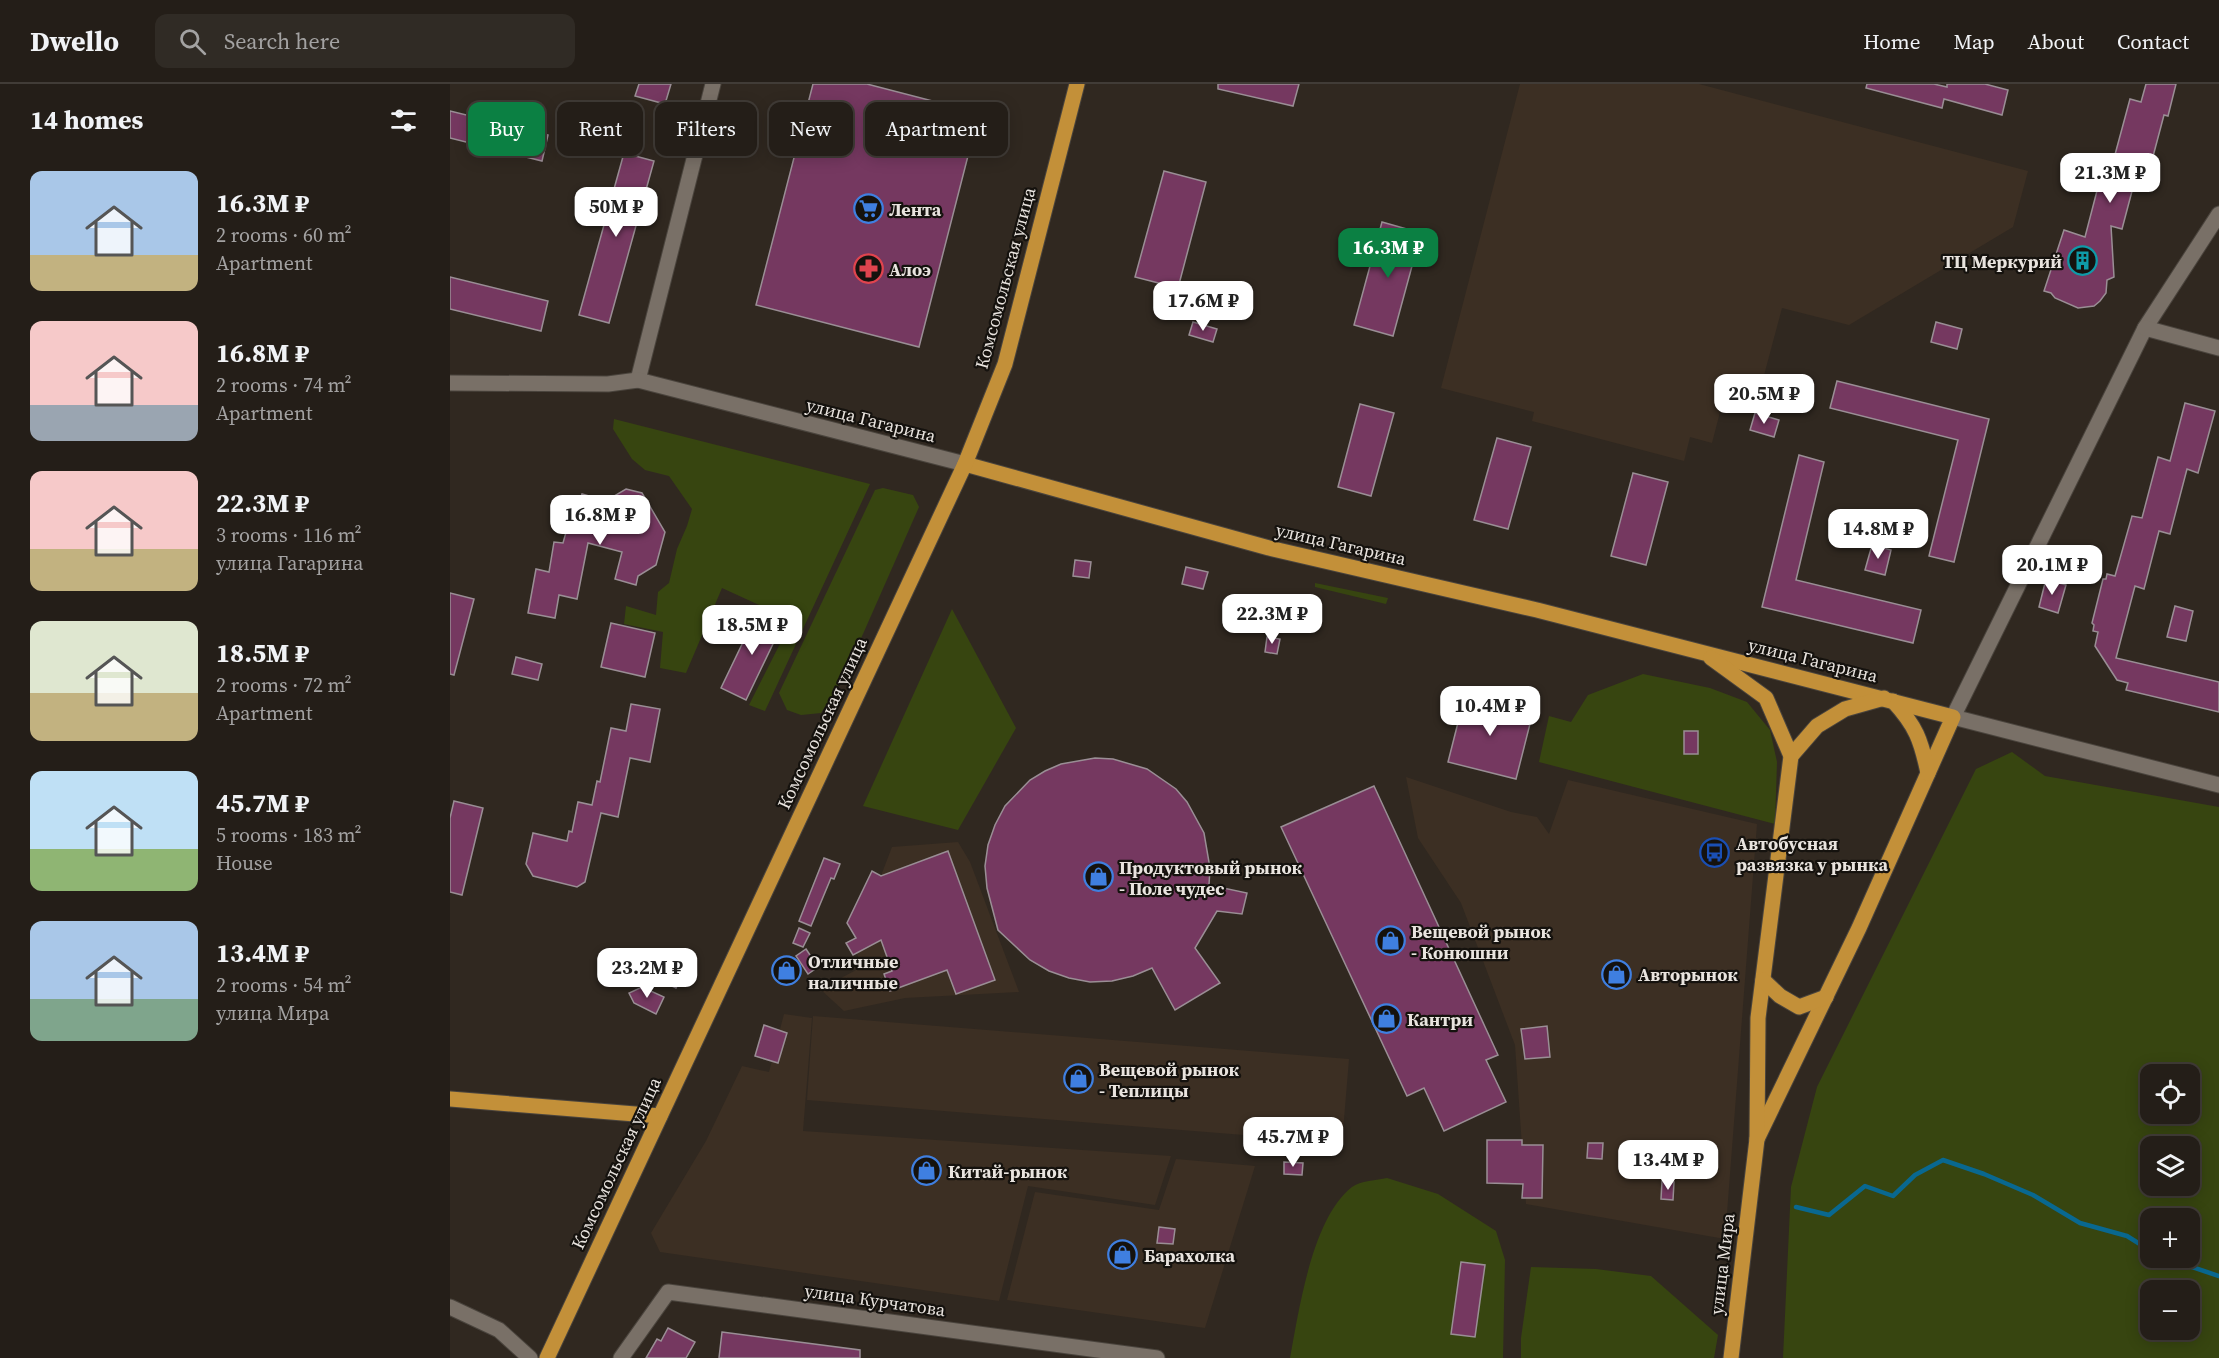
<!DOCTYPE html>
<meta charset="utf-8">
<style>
body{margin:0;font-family:"Source Serif 4",serif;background:#302b25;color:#f1f3f6;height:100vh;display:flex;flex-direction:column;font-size:22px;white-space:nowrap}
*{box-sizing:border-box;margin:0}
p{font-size:20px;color:#a3a2a2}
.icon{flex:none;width:33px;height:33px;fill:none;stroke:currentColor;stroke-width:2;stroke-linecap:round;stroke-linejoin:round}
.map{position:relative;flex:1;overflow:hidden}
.drawer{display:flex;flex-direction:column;background:#241e18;width:450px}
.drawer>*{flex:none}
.top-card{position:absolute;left:18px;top:18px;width:570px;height:54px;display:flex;gap:12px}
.buttons{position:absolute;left:1690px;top:980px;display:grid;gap:12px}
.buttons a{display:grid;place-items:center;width:60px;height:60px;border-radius:12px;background:#241e18;box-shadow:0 3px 15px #0003,0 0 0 2px #413c37;font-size:30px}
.price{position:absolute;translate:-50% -51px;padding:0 14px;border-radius:12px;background:#fff;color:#222;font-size:20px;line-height:39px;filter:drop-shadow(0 2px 3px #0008)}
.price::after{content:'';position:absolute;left:50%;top:36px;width:18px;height:14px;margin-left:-9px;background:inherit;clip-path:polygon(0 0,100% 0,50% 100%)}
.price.selected{background:#0b8043;color:#fff}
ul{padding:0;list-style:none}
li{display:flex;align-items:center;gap:18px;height:150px;padding:0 30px}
li span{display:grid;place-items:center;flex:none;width:168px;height:120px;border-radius:12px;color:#555}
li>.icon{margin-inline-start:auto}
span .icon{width:72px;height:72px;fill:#fffc;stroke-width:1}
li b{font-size:26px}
h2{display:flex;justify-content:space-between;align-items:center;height:72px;padding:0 30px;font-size:26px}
.chip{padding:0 21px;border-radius:12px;background:#241e18;box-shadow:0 3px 15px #0003,0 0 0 2px #413c37;font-size:21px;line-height:54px}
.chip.selected{background:#0b8043;color:#fff}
header{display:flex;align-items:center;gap:36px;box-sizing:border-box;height:84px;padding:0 30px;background:#241e18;border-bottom:2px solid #413c37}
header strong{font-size:28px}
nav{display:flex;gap:33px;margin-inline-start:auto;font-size:21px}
.search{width:420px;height:54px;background:#302b25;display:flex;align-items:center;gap:15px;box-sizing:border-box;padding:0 21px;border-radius:12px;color:#a3a2a2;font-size:22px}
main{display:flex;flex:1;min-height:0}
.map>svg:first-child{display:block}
</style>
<header>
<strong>Dwello</strong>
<div class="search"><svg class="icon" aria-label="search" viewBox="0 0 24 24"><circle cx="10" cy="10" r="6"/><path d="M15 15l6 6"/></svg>Search here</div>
<nav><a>Home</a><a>Map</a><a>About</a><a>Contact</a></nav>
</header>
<main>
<section class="drawer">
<h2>14 homes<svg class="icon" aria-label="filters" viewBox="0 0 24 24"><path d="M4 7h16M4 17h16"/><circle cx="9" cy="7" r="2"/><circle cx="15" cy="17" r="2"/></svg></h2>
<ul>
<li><span style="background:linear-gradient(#a9c7e8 70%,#c2b280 0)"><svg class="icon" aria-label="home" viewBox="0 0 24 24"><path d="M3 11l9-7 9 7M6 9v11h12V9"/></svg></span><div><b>16.3M ₽</b><p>2 rooms · 60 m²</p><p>Apartment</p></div></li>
<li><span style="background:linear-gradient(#f6c9c9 70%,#9aa5b1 0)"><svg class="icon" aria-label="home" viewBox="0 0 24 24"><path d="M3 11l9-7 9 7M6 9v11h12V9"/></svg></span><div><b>16.8M ₽</b><p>2 rooms · 74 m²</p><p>Apartment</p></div></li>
<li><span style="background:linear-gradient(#f6c9c9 65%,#c2b280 0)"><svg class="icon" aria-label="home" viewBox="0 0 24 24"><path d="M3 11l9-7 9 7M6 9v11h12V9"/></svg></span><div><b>22.3M ₽</b><p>3 rooms · 116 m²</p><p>улица Гагарина</p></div></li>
<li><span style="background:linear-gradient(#dfe7d0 60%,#c2b280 0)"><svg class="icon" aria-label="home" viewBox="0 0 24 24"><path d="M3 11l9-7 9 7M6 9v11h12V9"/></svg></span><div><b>18.5M ₽</b><p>2 rooms · 72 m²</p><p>Apartment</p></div></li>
<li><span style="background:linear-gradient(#bfe0f5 65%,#8fb573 0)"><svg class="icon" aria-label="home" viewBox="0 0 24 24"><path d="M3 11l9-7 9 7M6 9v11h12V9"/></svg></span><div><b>45.7M ₽</b><p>5 rooms · 183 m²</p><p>House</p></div></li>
<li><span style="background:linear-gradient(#a9c7e8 65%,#7fa58c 0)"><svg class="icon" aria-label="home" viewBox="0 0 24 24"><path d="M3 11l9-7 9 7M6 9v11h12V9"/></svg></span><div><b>13.4M ₽</b><p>2 rooms · 54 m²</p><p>улица Мира</p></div></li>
</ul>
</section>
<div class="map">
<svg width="1769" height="1274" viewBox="0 0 1769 1274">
<rect width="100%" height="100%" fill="#302820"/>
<g fill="#3c2f23">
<path d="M 1070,0 L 1249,0 L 1578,87 L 1563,143 L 1399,241 L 1332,224 L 1309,310 L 1277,301 L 1262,359 L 1240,353 L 1234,377 L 1082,337 L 1084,328 L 991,304 Z"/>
<path d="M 956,693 L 1061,728 L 1087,733 L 1099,750 L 1118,696 L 1307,740 L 1275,1155 L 1076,1120 L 1065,961 L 1011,819 L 968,754 Z"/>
<path d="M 508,758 L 520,778 L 569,908 L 455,914 L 394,927 L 370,905 L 412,883 L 404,862 L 442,763 Z"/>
<path d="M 334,930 L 362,934 L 353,1047 L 721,1072 L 705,1121 L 578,1102 L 549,1217 L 210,1168 L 201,1149 L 256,1057 L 292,982 L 319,988 Z"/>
<path d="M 363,932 L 899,975 L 892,1059 L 357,1016 Z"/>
<path d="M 726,1075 L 805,1082 L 755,1244 L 557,1216 L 585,1108 L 709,1126 Z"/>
</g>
<g fill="#374510" fill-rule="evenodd">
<path d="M 164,335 L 420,400 L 315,627 L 299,621 L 342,536 L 272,504 L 236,589 L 210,584 L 213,548 L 174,540 L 176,522 L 206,531 L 208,508 L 219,499 L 227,465 L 237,442 L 242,425 L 219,392 L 195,386 L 182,375 L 163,345 Z"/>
<path d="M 433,404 L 463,411 L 469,423 L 394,593 L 371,629 L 351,631 L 337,626 L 329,609 L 425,406 Z"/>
<path d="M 865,499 L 938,514 L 936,520 L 865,503 Z"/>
<path d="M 502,525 L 566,644 L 508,746 L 413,722 Z"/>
<path d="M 1193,590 L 1260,604 L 1297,618 L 1320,646 L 1327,678 L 1325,740 L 1089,678 L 1099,632 L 1121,638 L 1138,611 Z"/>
<path d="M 1562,668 L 1595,692 L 1769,723 L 1769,1274 L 1333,1274 L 1341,1103 L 1367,1003 L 1526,685 ZM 1701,990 L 1740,990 L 1740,1029 L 1701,1029 ZM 1701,1062 L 1740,1062 L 1740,1101 L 1701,1101 ZM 1701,1134 L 1740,1134 L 1740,1173 L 1701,1173 ZM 1701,1206 L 1740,1206 L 1740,1245 L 1701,1245 Z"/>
<path d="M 937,1094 L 988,1110 L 1046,1147 L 1055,1176 L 1053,1274 L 840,1274 C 849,1226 862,1134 902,1103 C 910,1097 927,1096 937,1094 Z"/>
<path d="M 1081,1183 L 1146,1185 L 1201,1192 L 1268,1251 L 1264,1274 L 1071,1274 L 1071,1254 Z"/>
</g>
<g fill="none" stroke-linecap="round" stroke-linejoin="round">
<g stroke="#096890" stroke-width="4.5">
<path d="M 1346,1123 L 1379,1131 L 1415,1102 L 1443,1112 L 1465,1091 L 1493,1076 L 1534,1090 L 1583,1111 L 1630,1139 L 1677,1152 L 1701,1167"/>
<path d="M 1712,1173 L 1769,1192"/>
</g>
</g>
<g fill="#753860" stroke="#9a8e95" stroke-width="1.5">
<path d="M 189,0 L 221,0 L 215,20 L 185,12 Z"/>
<path d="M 363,0 L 417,0 L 529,29 L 469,263 L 306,221 Z"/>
<path d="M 768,0 L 849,0 L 843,22 L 768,5 Z"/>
<path d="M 1417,0 L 1484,0 L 1497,3 L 1497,0 L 1535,0 L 1558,6 L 1552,31 L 1494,15 L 1492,24 L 1416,4 Z"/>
<path d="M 1696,0 L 1726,0 L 1718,32 L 1714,31 L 1697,95 L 1686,92 L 1672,145 L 1661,142 L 1664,193 L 1657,196 L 1656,209 L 1650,217 L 1644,222 L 1628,224 L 1605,214 L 1601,209 L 1594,207 L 1614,146 L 1635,153 L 1655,76 L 1663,78 L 1680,15 L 1691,18 Z"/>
<path d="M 0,27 L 98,51 L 92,77 L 0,54 Z"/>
<path d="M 174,69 L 204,77 L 159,239 L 129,231 Z"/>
<path d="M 714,87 L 756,98 L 728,204 L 685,193 Z"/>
<path d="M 932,138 L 971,149 L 943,252 L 904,241 Z"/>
<path d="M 0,193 L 98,217 L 91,247 L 0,225 Z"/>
<path d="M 743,238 L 767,245 L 763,258 L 739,251 Z"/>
<path d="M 1486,238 L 1512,245 L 1507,265 L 1481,258 Z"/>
<path d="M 1387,297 L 1539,335 L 1504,478 L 1479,472 L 1508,356 L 1380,324 Z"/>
<path d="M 1735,319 L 1765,327 L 1748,389 L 1737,385 L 1720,450 L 1709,447 L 1694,505 L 1685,502 L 1666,574 L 1769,598 L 1769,628 L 1676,606 L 1678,599 L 1667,596 L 1645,562 L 1648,548 L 1643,547 L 1644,541 L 1642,539 L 1653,495 L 1656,495 L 1657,490 L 1665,492 L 1682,432 L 1692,434 L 1708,373 L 1720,377 Z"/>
<path d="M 910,320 L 944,329 L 921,412 L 888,403 Z"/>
<path d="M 1305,329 L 1329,336 L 1324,353 L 1300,346 Z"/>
<path d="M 1047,354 L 1081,363 L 1058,445 L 1024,436 Z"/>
<path d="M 1349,371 L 1374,378 L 1346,496 L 1471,526 L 1463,559 L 1312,523 Z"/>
<path d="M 1183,389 L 1218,398 L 1196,481 L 1161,472 Z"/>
<path d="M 176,405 L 192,409 L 215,448 L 206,481 L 188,492 L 186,501 L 165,495 L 172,468 L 138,459 L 127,515 L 109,511 L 105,534 L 78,529 L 86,485 L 99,488 L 104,458 L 113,459 L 122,427 L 128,423 L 132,410 L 156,417 Z"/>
<path d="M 1422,461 L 1441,466 L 1435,491 L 1415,486 Z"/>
<path d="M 625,476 L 641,478 L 639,494 L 623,492 Z"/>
<path d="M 736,483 L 758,488 L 753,505 L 732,500 Z"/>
<path d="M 1596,495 L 1616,501 L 1608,529 L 1589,523 Z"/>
<path d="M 0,509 L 24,515 L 4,591 L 0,590 Z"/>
<path d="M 1725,522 L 1743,527 L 1736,557 L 1717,553 Z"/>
<path d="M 308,527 L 333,539 L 296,616 L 271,604 Z"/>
<path d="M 161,539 L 205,549 L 195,593 L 151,583 Z"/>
<path d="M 817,553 L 830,555 L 827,570 L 815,568 Z"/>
<path d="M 66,573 L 92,580 L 88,596 L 62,590 Z"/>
<path d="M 1015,611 L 1083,628 L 1066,695 L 998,678 Z"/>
<path d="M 181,620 L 210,625 L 200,678 L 180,674 L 168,733 L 151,729 L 135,798 L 127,803 L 83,792 L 76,780 L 83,749 L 117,757 L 119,747 L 122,748 L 128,718 L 142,721 L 147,697 L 150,698 L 161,644 L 176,647 Z"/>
<rect x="1234" y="647" width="14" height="23"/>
<path d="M 645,674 L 663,675 L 697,685 L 726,705 L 737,718 L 754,749 L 760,784 L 759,801 L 797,809 L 792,830 L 767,827 L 745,864 L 770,899 L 725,926 L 702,884 L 683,892 L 662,897 L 640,898 L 619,894 L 599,887 L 580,876 L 548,846 L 537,804 L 535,782 L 538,761 L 545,741 L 555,722 L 580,696 L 595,687 L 611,680 Z"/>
<path d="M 924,702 L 1048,971 L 1036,976 L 1056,1018 L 994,1047 L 974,1004 L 957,1012 L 831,743 Z"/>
<path d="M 4,717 L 33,724 L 12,811 L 0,808 L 0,734 Z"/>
<path d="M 498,767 L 545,896 L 506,910 L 497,886 L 440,907 L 434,890 L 442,887 L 431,856 L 403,871 L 396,859 L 406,854 L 397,839 L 422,787 L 431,792 Z"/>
<path d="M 374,774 L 390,780 L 384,795 L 381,794 L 361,842 L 349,837 Z"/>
<path d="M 349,844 L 360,849 L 353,863 L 343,859 Z"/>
<path d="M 356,865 L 368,883 L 358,890 L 346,872 Z"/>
<path d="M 221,877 L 236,884 L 226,904 L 211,897 Z"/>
<path d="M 192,903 L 214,913 L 206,930 L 184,919 L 179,909 Z"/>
<path d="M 314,941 L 337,949 L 328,979 L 305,972 Z"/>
<path d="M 1097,942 L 1100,973 L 1075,975 L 1071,945 Z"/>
<path d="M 1037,1056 L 1072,1056 L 1072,1061 L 1093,1061 L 1092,1114 L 1072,1114 L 1073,1100 L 1037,1099 Z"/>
<path d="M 1138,1059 L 1153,1059 L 1152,1075 L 1137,1074 Z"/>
<path d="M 834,1078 L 853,1079 L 852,1091 L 834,1090 Z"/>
<path d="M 1212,1097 L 1224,1098 L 1223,1116 L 1211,1115 Z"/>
<path d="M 709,1143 L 725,1145 L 723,1160 L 707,1159 Z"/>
<path d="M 1011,1178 L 1035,1181 L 1025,1253 L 1001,1250 Z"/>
<path d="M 218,1244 L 245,1258 L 236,1274 L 196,1274 L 207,1255 L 211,1257 Z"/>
<path d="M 272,1248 L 410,1266 L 410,1274 L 269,1274 Z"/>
</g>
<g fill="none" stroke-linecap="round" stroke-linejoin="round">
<defs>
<g id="minor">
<path d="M 1769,130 L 1695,244 L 1503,633 L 1769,701"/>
<path d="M 1695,244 L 1769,264"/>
<path d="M 188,296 L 263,0"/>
<path d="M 0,299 L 158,300 L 188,296 L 515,380"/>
<path d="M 0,1223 L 49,1246 L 80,1274"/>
<path d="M 171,1274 L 218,1208 L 707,1274"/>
</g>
<g id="major">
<path d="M 515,380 L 819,464 L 1087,526 L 1503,633 L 1409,844 L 1307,1055"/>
<path d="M 1261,574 L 1316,614 L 1341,672 L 1308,934 L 1307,1055 L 1281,1274"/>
<path d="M 1443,617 C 1466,642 1471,656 1478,689"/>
<path d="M 1341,672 L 1367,642 L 1395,625 L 1434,614"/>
<path d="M 1313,896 L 1330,912 L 1349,923 L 1376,913"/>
<path d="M 0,1015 L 210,1032"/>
<path d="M 97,1274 L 515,380 L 555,280 L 627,0"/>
</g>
</defs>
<use href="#minor" stroke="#4a443d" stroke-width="17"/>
<use href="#major" stroke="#4a443d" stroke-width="17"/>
<use href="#minor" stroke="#797067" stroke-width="15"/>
<use href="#major" stroke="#c39039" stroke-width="15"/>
</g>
<defs>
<symbol id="supermarket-ring" viewBox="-11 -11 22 22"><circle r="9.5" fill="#15120e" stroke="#3f7fe0" stroke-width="1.5"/><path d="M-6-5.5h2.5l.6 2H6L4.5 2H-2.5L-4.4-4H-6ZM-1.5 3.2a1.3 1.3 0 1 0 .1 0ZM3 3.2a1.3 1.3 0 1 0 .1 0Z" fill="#3f7fe0"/></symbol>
<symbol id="building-ring" viewBox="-11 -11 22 22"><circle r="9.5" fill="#15120e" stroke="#0f9aa8" stroke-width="1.5"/><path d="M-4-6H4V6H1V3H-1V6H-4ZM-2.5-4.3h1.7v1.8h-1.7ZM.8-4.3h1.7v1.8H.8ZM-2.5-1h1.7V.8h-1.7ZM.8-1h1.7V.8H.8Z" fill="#0f9aa8"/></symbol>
<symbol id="pharmacy-ring" viewBox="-11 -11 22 22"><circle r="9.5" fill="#15120e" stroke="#e0444e" stroke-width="1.5"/><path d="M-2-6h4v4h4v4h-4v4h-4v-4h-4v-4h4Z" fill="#e0444e"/></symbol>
<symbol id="bus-ring" viewBox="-11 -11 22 22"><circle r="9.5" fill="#15120e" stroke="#1a4fb4" stroke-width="1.5"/><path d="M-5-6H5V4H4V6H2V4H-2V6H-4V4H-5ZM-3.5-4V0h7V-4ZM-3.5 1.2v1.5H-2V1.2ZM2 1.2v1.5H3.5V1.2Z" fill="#1a4fb4"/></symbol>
<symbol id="shop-ring" viewBox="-11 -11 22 22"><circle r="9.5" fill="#15120e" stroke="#3f7fe0" stroke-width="1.5"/><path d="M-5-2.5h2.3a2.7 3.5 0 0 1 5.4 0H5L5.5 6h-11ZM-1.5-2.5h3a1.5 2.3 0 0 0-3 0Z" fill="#3f7fe0"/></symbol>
</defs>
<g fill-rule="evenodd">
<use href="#supermarket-ring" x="402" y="108" width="33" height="33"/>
<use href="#building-ring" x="1616" y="160" width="33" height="33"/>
<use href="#pharmacy-ring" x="402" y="168" width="33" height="33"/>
<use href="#bus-ring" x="1248" y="752" width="33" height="33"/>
<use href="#shop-ring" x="632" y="776" width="33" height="33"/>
<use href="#shop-ring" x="924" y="840" width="33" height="33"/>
<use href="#shop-ring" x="320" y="870" width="33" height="33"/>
<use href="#shop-ring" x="1150" y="874" width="33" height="33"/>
<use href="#shop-ring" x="920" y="918" width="33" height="33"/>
<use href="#shop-ring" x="612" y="978" width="33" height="33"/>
<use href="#shop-ring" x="460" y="1070" width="33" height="33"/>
<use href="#shop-ring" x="656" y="1154" width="33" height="33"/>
</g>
<g text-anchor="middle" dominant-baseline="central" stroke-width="4.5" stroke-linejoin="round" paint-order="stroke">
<g font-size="18" font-weight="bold" fill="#e9e4df" stroke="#15120e" text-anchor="start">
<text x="439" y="125">Лента</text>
<text x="1612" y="177" text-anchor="end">ТЦ Меркурий</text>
<text x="439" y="185">Алоэ</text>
<text x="1286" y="759">Автобусная<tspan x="1286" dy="21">развязка у рынка</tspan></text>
<text x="669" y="783">Продуктовый рынок<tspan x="669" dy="21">- Поле чудес</tspan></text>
<text x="961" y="847">Вещевой рынок<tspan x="961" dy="21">- Конюшни</tspan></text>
<text x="358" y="877">Отличные<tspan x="358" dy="21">наличные</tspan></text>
<text x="1188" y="890">Авторынок</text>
<text x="957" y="935">Кантри</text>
<text x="649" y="985">Вещевой рынок<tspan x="649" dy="21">- Теплицы</tspan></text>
<text x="498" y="1087">Китай-рынок</text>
<text x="694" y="1171">Барахолка</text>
</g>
<g font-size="18" fill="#e9e4df" stroke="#15120e">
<text transform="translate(555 194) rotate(-75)">Комсомольская улица</text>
<text transform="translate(421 336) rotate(14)">улица Гагарина</text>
<text transform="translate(891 460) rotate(13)">улица Гагарина</text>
<text transform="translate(1363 576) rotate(14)">улица Гагарина</text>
<text transform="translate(372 639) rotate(-65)">Комсомольская улица</text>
<text transform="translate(166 1079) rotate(-65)">Комсомольская улица</text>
<text transform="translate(1272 1180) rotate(-83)">улица Мира</text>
<text transform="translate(425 1216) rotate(8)">улица Курчатова</text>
</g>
</g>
</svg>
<div class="buttons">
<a><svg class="icon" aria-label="locate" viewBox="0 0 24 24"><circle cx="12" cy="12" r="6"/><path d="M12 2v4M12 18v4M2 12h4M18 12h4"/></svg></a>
<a><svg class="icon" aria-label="layers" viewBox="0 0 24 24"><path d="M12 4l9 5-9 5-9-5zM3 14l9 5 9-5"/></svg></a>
<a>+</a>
<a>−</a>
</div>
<b class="price" style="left:1660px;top:120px">21.3M ₽</b>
<b class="price" style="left:166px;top:154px">50M ₽</b>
<b class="price selected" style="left:938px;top:195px">16.3M ₽</b>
<b class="price" style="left:753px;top:248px">17.6M ₽</b>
<b class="price" style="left:1314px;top:341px">20.5M ₽</b>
<b class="price" style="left:150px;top:462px">16.8M ₽</b>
<b class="price" style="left:1428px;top:476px">14.8M ₽</b>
<b class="price" style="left:1602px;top:512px">20.1M ₽</b>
<b class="price" style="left:822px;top:561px">22.3M ₽</b>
<b class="price" style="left:302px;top:572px">18.5M ₽</b>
<b class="price" style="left:1040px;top:653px">10.4M ₽</b>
<b class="price" style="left:197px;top:915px">23.2M ₽</b>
<b class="price" style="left:843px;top:1084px">45.7M ₽</b>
<b class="price" style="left:1218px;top:1107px">13.4M ₽</b>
<div class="top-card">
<a class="chip selected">Buy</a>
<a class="chip">Rent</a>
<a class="chip">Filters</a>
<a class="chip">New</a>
<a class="chip">Apartment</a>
</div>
</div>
</main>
